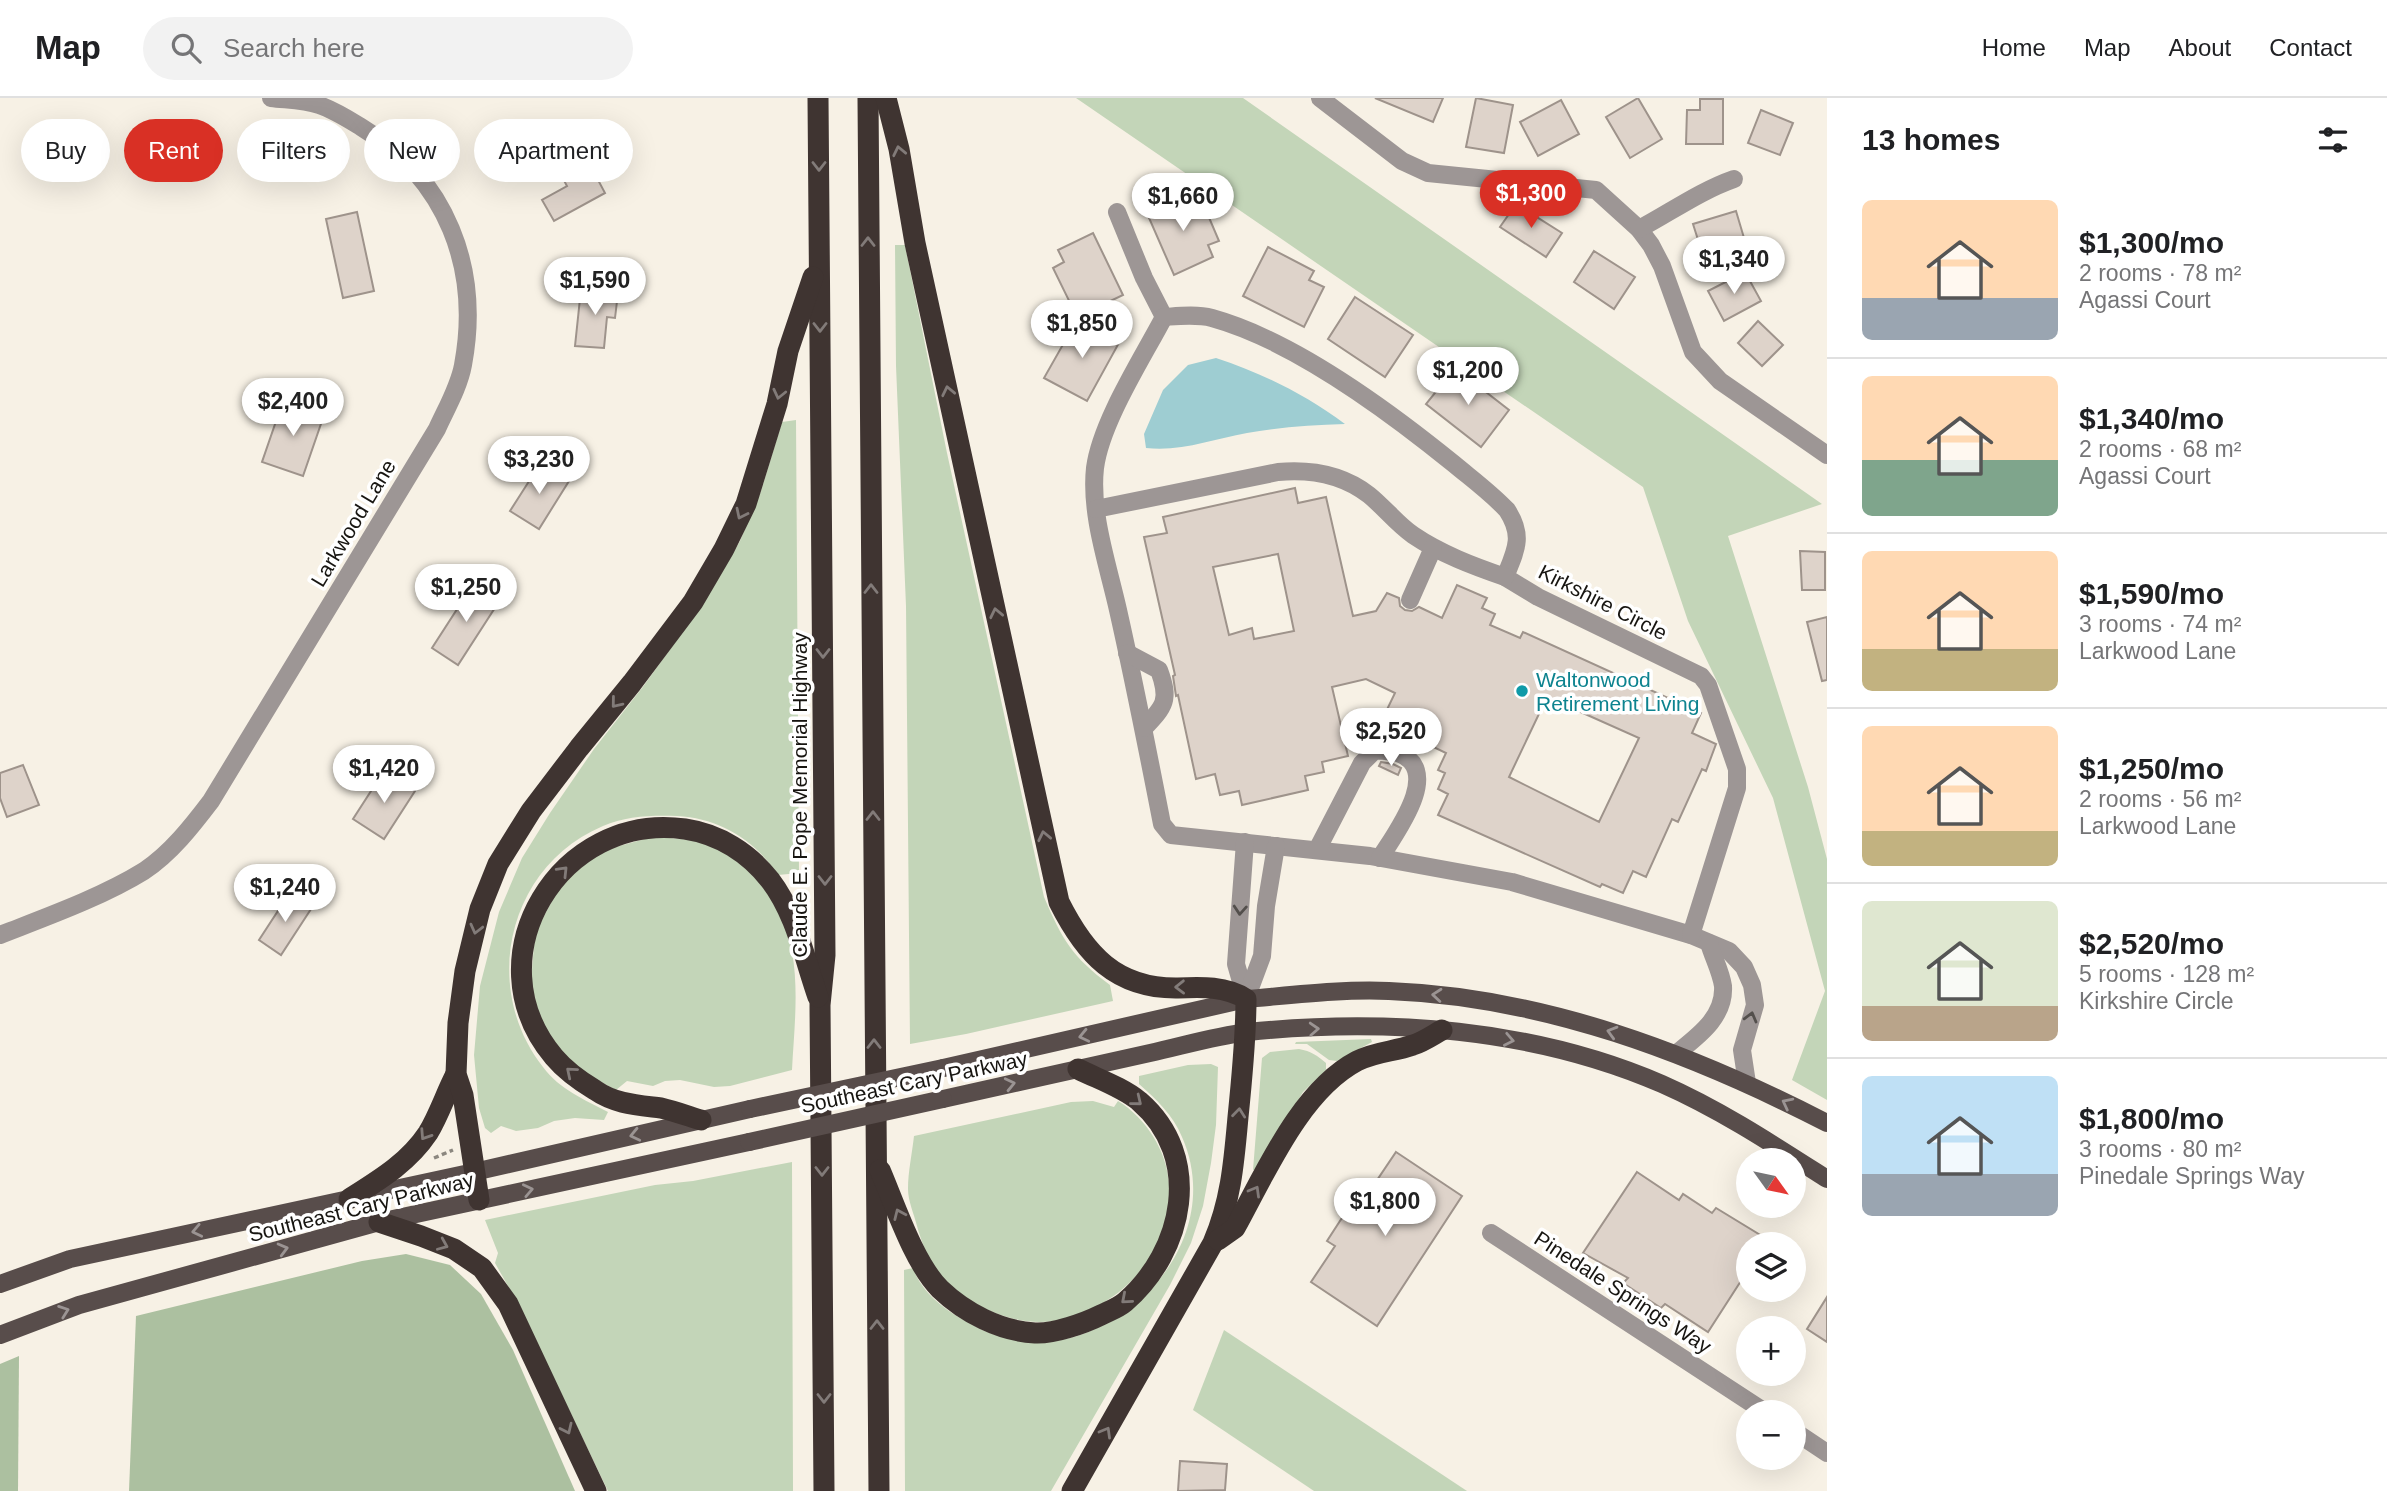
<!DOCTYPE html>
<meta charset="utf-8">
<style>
body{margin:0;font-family:Arial,sans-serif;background:#f2f2f2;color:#202124;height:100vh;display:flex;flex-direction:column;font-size:26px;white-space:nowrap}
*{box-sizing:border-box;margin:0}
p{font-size:23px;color:#757577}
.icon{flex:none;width:38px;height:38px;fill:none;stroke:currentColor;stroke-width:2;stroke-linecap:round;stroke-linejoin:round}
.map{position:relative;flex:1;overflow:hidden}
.details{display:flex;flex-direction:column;background:#fff;width:560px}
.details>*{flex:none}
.top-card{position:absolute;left:21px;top:21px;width:665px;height:63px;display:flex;gap:14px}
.needle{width:46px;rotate:123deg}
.buttons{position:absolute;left:1736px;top:1050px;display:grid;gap:14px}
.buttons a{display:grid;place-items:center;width:70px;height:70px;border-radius:50%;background:#fff;box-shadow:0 7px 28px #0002;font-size:35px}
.price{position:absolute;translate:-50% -60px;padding:0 16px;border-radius:24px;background:#fff;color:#222;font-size:23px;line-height:46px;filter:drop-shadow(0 2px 4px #0008)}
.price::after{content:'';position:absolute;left:50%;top:42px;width:21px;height:16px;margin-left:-10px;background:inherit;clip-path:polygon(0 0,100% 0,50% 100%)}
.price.selected{background:#d93025;color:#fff}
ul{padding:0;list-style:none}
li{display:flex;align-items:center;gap:21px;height:175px;padding:0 35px}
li+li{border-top:2px solid #e0e0e0}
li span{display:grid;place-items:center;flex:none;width:196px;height:140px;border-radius:10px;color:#555}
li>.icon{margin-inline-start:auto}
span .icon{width:84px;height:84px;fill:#fffc;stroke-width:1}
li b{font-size:30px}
h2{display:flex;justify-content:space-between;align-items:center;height:84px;padding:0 35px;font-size:30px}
.tag{padding:0 24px;border-radius:32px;background:#fff;box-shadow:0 7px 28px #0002;font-size:24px;line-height:63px}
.tag.selected{background:#d93025;color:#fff}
header{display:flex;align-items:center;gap:42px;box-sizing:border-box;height:98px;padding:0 35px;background:#fff;border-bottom:2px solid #e0e0e0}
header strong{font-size:33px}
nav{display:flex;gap:38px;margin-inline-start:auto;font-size:24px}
.search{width:490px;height:63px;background:#f2f2f2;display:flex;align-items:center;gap:18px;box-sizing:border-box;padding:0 24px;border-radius:38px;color:#757577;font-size:26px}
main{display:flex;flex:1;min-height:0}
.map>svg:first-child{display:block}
</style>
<header>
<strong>Map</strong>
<div class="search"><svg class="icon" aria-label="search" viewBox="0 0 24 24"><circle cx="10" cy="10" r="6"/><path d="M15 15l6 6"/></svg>Search here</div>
<nav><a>Home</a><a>Map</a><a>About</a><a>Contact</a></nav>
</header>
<main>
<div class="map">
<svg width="1827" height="1393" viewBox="0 0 1827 1393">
<rect width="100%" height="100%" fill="#f7f1e5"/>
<g fill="#c3d5b8">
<path d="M 1076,0 L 1243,0 L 1822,406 L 1728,438 L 1808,689 L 1827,761 L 1827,1002 L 1792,982 L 1825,893 L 1773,700 L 1688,523 L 1643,389 Z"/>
<path d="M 895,147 L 905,147 L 947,355 L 1044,799 C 1062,841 1072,859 1110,887 L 1113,903 L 966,936 L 910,946 L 906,508 L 896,268 Z"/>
<path d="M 796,322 L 799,775 L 778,777 C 755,742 719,720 677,718 C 652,717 626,718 603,728 C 508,768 480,889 543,969 C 559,991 585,1002 608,1014 L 604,1022 L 575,1020 L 554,1023 L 538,1030 L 516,1033 L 501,1028 L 491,1035 L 485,1030 L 479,1010 L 474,957 L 480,888 L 499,814 L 522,760 L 550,715 L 594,651 L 642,590 L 705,503 L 740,443 L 761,393 L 782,324 Z"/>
<path d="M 652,739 C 668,740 684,740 700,744 C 748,758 783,806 792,854 C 799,892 794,933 792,972 L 730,988 L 714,989 L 680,982 L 665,983 L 653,988 L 627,983 L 616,992 L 586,976 L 567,960 L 547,934 L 537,910 L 531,884 L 535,835 L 561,786 L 601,753 Z"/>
<path d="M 1371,941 L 1372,944 L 1337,963 L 1329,962 L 1307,946 L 1295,946 L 1296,944 Z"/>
<path d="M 1299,951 C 1311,953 1318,958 1326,965 L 1326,972 L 1303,994 L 1257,1071 L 1253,1072 L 1262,960 L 1270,954 Z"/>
<path d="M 1211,966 L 1218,969 L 1216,1027 L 1211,1065 L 1203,1108 L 1191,1145 L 1170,1187 L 1051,1393 L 905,1393 L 904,1172 L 913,1170 C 921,1193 943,1211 964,1222 C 972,1226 979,1231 987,1234 C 1005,1241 1042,1244 1061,1242 C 1080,1239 1099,1230 1115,1220 C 1176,1183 1213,1109 1182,1039 C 1173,1017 1156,1001 1139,986 L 1139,978 L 1188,967 Z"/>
<path d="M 1093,1003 L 1114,1009 L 1118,1003 C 1146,1020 1167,1053 1169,1086 C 1173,1155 1120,1212 1053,1223 C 1013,1229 964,1206 939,1176 C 929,1163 921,1143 917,1128 C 914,1116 908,1103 908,1091 C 908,1074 912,1056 914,1038 L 1071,1004 Z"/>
<path d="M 792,1064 L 793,1393 L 608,1393 L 517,1204 L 495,1165 L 498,1155 L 485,1122 L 655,1087 L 693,1083 Z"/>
<path d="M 1224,1232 L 1467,1393 L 1314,1393 L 1193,1312 Z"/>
</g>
<g fill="#acc0a0">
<path d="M 406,1156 L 450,1167 L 481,1196 L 513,1252 L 575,1393 L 129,1393 L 136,1218 L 362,1163 Z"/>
<path d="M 19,1258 L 18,1393 L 0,1393 L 0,1266 Z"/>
</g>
<path fill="#9ecdd2" d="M 1216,260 C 1264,276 1304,296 1345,326 C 1312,327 1280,329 1247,335 C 1213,341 1181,354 1146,350 L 1144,336 L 1163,292 L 1188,267 Z"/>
<g fill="#ded3ca" stroke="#9e938b" stroke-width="2" fill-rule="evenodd">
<path d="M 1375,0 L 1443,0 L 1433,24 Z"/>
<path d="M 1476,0 L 1513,7 L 1504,55 L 1466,49 Z"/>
<path d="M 1638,0 L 1662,41 L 1630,60 L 1606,19 Z"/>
<path d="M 1700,1 L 1723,1 L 1723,46 L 1686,46 L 1687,12 L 1700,12 Z"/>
<path d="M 1561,2 L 1579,36 L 1538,58 L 1520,24 Z"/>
<path d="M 1761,12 L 1793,25 L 1780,57 L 1748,45 Z"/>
<path d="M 571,31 L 605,95 L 554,123 L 542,102 L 567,88 L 544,45 Z"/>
<path d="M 1185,96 L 1190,108 L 1202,103 L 1219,143 L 1208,147 L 1213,159 L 1174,177 L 1146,113 Z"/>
<path d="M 1516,106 L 1562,135 L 1546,159 L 1500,129 Z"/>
<path d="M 1736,113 L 1747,150 L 1705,164 L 1693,126 Z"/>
<path d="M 357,114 L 374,193 L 343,200 L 326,121 Z"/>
<path d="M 1093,135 L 1123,197 L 1077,219 L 1053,170 L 1064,164 L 1058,152 Z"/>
<path d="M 1268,149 L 1314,173 L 1309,182 L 1324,189 L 1304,229 L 1243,198 Z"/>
<path d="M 1594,153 L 1635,179 L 1614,211 L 1574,184 Z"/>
<path d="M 1745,174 L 1761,203 L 1724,223 L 1708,193 Z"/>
<path d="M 581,191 L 618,195 L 615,220 L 607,219 L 604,250 L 575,248 Z"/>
<path d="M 1355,199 L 1413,237 L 1385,279 L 1328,241 Z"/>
<path d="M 1078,220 L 1120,243 L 1087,303 L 1044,280 Z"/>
<path d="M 1758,223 L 1783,247 L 1762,268 L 1738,245 Z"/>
<path d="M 1455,270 L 1509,312 L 1481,349 L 1426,306 Z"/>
<path d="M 283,303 L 324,317 L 303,378 L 262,364 Z"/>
<path d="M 540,366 L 569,383 L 539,431 L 510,413 Z"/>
<path d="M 1295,390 L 1298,405 L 1326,399 L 1353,518 L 1376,513 L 1387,495 L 1399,500 L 1400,508 L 1405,512 L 1412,513 L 1419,509 L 1442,520 L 1457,487 L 1487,500 L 1482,510 L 1495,516 L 1490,527 L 1520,540 L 1523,534 L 1701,615 L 1692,635 L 1716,646 L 1706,673 L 1702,671 L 1678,724 L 1672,721 L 1646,779 L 1633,773 L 1623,795 L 1602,786 L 1600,789 L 1438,717 L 1448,696 L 1438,691 L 1445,675 L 1438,672 L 1446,655 L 1415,640 L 1410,649 L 1401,644 L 1391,642 L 1396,631 L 1381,624 L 1395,595 L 1366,581 L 1332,589 L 1348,658 L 1322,664 L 1324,674 L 1305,678 L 1308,692 L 1242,707 L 1239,693 L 1220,697 L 1215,676 L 1196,681 L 1178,597 L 1176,598 L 1173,578 L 1175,577 L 1144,439 L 1167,435 L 1163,419 ZM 1278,456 L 1294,533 L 1254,541 L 1252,530 L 1229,537 L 1213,469 ZM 1547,599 L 1639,640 L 1599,724 L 1509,679 Z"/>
<path d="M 1800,453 L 1825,454 L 1825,492 L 1802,492 Z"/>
<path d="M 474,485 L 500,502 L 458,567 L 432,550 Z"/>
<path d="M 1827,519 L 1827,582 L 1822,583 L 1807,524 Z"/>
<path d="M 1381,664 L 1393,666 L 1401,670 L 1398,677 L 1379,668 Z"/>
<path d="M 23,667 L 39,707 L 7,719 L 0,700 L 0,675 Z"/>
<path d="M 384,673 L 415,693 L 384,741 L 353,721 Z"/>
<path d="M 289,796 L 311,811 L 281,857 L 259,842 Z"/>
<path d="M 1396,1054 L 1462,1098 L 1377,1228 L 1311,1184 L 1335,1148 L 1327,1143 L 1364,1086 L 1371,1091 Z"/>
<path d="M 1637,1074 L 1679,1102 L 1683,1096 L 1712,1115 L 1716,1110 L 1775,1146 L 1748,1146 L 1748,1172 L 1708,1234 L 1665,1206 L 1661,1210 L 1623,1185 L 1628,1180 L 1583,1155 Z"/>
<path d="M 1827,1199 L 1827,1244 L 1807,1231 Z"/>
<path d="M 1180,1363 L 1227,1366 L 1225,1392 L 1178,1393 Z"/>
</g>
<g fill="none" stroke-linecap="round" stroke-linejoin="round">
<path stroke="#8b877f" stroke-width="3.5" stroke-dasharray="5 3.5" stroke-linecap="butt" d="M 434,1060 L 453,1052"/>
<g stroke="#9d9695" stroke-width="18">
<path d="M 1320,0 L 1402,63 L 1428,75 L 1596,92 L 1639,131 L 1651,147 L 1662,168 L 1693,254 L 1720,283 L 1827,357"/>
<path d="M 1117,114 L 1144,180 L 1164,219"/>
<path d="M 1639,131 C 1671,114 1700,93 1734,81"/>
<path d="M 1164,219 C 1142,261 1101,324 1095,370 C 1090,416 1108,467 1118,512 C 1134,583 1148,654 1162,726 L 1171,737 L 1370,758 L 1512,784 L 1691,837 L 1729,853 L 1744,869 L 1752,887 L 1755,907 L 1742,952 L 1747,985"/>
<path d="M 1164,219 C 1179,218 1197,216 1212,220 C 1292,242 1390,314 1454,366 C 1472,381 1491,395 1507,412 C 1524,438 1516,452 1505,479 L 1538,499 L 1701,578 L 1708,587 L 1737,671 L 1737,690 L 1691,837"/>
<path d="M 1096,411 L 1278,374 C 1311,371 1342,376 1369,397 C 1384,409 1397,426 1413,437 C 1441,456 1473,468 1505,479"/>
<path d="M 1410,502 L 1433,450"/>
<path d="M 1127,555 L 1159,572 C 1170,602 1165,608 1144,630"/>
<path d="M 1245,744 L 1236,866 L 1246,901"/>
<path d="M 1317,752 L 1362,665 L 1375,652 C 1382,653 1391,653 1398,655 C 1444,672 1395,736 1380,760"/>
<path d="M 0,837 C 46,819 102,799 144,773 C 171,755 192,728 211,703 L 437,331 C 446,311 459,289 463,267 C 481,170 447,81 361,29 C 348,21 334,12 319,7 C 304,2 287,2 271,0"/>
<path d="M 1246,901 L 1262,858 L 1266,808 L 1276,748"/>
<path d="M 1677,955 C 1698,938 1725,919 1723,888 C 1721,874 1713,859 1709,845"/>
<path d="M 1491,1135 L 1765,1314"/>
<path d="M 1794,1333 L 1827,1355"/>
</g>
<g stroke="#584d4b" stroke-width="18">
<path d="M 943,970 L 1246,901 C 1294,897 1341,891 1389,893 C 1544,899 1691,955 1827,1025"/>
<path d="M 943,1001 C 1012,986 1081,970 1150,955 C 1182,948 1215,938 1248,934 C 1386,920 1533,930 1662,986 C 1721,1012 1774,1047 1827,1081"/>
<path d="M 0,1186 L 70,1161 L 474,1074 L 750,1011"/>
<path d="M 0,1237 L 79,1207 L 379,1124 L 749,1044"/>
</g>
<g stroke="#3f3431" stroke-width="21">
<path d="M 818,0 L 825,857 L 820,907 L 824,1393"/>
<path d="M 868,0 L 879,1393"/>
<path d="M 886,0 L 899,51 L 915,145 L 1059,804 C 1085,856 1116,891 1178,890 C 1202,889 1226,888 1246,901 C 1246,941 1242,980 1238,1019 C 1234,1064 1231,1103 1213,1145 L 1072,1393"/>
<path d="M 701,1022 C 688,1018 674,1013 661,1010 C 637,1007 615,1006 595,992 C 580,983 565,972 554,959 C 470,859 561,713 685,731 C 719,736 749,755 770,782 C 796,816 804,859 818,899"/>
<path d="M 880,1072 C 895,1107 914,1165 940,1191 C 965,1215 1000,1233 1035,1235 C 1054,1236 1085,1225 1101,1217 C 1109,1213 1118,1210 1125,1204 C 1184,1153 1204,1059 1139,1003 C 1122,989 1098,981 1078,971"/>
<path d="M 349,1101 C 379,1082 408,1065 428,1035 C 439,1017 446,995 456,976"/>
<path d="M 479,1102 L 463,997 L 456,976 L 458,925 L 465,873 L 480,811 L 498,766 L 531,713 L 579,650 L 632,585 L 693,504 L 724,451 L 746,406 L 777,306 L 788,253 L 813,179"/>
<path d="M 379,1124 L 421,1138 L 454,1151 L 482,1170 L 508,1206 L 596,1393"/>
<path d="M 1218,1142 L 1235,1130 C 1265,1076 1300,993 1357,963 C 1377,953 1393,954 1413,947 C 1423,944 1433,937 1442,932"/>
</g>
<g stroke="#584d4b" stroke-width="18">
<path d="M 750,1011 L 943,970"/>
<path d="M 749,1044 L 943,1001"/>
</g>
</g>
<defs><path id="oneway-chevron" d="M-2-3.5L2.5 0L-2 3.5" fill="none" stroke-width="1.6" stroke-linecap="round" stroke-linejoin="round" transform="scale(1.75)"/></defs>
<g stroke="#827b79">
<use href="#oneway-chevron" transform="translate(899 53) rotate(-102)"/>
<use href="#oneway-chevron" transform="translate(819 68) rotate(90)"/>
<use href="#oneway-chevron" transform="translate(868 144) rotate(-90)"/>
<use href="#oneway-chevron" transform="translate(820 229) rotate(90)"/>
<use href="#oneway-chevron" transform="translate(948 293) rotate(-102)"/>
<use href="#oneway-chevron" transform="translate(779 296) rotate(103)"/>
<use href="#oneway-chevron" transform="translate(741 416) rotate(116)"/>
<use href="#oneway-chevron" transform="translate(871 491) rotate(-90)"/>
<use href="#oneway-chevron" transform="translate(996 515) rotate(-102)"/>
<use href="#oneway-chevron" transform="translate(823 555) rotate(90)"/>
<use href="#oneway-chevron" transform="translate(616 605) rotate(129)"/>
<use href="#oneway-chevron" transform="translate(873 718) rotate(-90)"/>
<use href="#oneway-chevron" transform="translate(1044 738) rotate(-102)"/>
<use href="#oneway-chevron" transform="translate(563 773) rotate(-46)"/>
<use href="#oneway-chevron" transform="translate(825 782) rotate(90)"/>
<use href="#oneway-chevron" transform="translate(476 831) rotate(104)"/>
<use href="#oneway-chevron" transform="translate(1180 889) rotate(179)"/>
<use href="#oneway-chevron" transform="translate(874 946) rotate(-90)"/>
<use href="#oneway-chevron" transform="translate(571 974) rotate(-140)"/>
<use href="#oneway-chevron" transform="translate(1137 1003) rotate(39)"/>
<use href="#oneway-chevron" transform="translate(1239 1015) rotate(-84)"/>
<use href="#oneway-chevron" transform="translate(425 1037) rotate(123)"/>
<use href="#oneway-chevron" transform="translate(822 1073) rotate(90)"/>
<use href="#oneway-chevron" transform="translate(1255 1093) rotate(-60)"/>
<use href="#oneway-chevron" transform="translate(899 1116) rotate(-114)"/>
<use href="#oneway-chevron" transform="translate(443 1147) rotate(23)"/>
<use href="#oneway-chevron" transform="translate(1126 1201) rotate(139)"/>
<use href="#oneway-chevron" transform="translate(877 1227) rotate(-90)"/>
<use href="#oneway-chevron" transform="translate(824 1300) rotate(90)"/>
<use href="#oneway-chevron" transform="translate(567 1331) rotate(65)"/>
<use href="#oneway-chevron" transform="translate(1106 1334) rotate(-60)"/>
</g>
<g stroke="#534f4c">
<use href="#oneway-chevron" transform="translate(1240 812) rotate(94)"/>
<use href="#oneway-chevron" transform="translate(1751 919) rotate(-75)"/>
</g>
<g stroke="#9b9493">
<use href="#oneway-chevron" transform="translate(1437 897) rotate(-175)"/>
<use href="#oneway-chevron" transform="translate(1314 931) rotate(-3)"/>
<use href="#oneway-chevron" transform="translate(1612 934) rotate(-164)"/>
<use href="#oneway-chevron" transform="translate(1084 938) rotate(167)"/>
<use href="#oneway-chevron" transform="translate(1509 942) rotate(11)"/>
<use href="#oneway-chevron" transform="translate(1010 986) rotate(-13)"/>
<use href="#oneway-chevron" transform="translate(1787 1005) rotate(-153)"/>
<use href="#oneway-chevron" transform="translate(635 1037) rotate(167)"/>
<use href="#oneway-chevron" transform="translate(528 1092) rotate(-12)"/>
<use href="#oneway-chevron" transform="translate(197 1133) rotate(168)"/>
<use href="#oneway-chevron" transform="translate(283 1151) rotate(-15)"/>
<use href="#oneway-chevron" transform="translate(64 1213) rotate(-20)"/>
</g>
<circle fill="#0f9aa8" stroke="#fff" stroke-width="2.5" cx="1522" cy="593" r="7"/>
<g text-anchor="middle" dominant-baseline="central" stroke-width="7" stroke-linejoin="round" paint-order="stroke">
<g font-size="21" fill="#171511" stroke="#fff">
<text transform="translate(353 425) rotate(-59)">Larkwood Lane</text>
<text transform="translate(1603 504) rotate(27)">Kirkshire Circle</text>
<text transform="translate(799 697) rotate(-90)">Claude E. Pope Memorial Highway</text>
<text transform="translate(914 984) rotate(-12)">Southeast Cary Parkway</text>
<text transform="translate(361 1109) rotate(-14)">Southeast Cary Parkway</text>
<text transform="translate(1623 1194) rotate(33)">Pinedale Springs Way</text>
</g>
<g font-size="21" fill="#0d838f" stroke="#fff" text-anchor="start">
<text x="1536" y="581">Waltonwood<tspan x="1536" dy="24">Retirement Living</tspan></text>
</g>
</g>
</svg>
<div class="buttons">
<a><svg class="needle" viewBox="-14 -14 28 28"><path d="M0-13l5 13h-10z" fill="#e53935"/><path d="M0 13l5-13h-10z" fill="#757577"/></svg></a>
<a><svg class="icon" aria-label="layers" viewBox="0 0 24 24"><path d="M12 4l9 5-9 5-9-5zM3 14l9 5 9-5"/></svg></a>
<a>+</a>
<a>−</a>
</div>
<b class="price selected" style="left:1531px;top:132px">$1,300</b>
<b class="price" style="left:1183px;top:135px">$1,660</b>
<b class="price" style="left:1734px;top:198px">$1,340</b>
<b class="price" style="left:595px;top:219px">$1,590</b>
<b class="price" style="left:1082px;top:262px">$1,850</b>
<b class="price" style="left:1468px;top:309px">$1,200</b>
<b class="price" style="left:293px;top:340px">$2,400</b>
<b class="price" style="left:539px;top:398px">$3,230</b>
<b class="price" style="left:466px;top:526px">$1,250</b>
<b class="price" style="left:1391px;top:670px">$2,520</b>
<b class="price" style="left:384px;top:707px">$1,420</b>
<b class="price" style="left:285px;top:826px">$1,240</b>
<b class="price" style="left:1385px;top:1140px">$1,800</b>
<div class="top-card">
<a class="tag">Buy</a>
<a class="tag selected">Rent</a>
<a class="tag">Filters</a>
<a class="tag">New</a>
<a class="tag">Apartment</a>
</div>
</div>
<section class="details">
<h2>13 homes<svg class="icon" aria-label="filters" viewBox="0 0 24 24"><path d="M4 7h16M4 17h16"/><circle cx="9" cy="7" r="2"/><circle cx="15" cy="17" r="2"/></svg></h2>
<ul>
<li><span style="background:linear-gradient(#ffd9b3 70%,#9aa5b1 0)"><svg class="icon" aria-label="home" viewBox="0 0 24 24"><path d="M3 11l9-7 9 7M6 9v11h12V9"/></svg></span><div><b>$1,300/mo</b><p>2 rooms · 78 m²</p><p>Agassi Court</p></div></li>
<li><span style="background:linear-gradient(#ffd9b3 60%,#7fa58c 0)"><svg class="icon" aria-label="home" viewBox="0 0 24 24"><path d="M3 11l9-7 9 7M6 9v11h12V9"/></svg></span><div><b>$1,340/mo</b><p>2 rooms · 68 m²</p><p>Agassi Court</p></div></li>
<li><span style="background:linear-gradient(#ffd9b3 70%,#c2b280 0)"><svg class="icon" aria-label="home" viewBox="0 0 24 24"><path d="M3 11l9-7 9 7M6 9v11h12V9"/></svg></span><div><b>$1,590/mo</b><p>3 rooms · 74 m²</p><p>Larkwood Lane</p></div></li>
<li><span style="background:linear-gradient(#ffd9b3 75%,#c2b280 0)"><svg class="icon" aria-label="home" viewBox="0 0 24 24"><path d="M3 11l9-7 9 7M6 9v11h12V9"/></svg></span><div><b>$1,250/mo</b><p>2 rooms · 56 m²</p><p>Larkwood Lane</p></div></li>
<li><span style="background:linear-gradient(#dfe7d0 75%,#b9a48a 0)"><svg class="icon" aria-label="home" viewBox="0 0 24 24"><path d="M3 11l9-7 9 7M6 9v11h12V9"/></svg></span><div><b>$2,520/mo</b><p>5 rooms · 128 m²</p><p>Kirkshire Circle</p></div></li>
<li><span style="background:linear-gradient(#bfe0f5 70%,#9aa5b1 0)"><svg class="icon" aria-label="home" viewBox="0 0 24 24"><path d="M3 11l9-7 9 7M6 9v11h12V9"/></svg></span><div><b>$1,800/mo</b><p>3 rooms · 80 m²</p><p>Pinedale Springs Way</p></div></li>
</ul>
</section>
</main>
